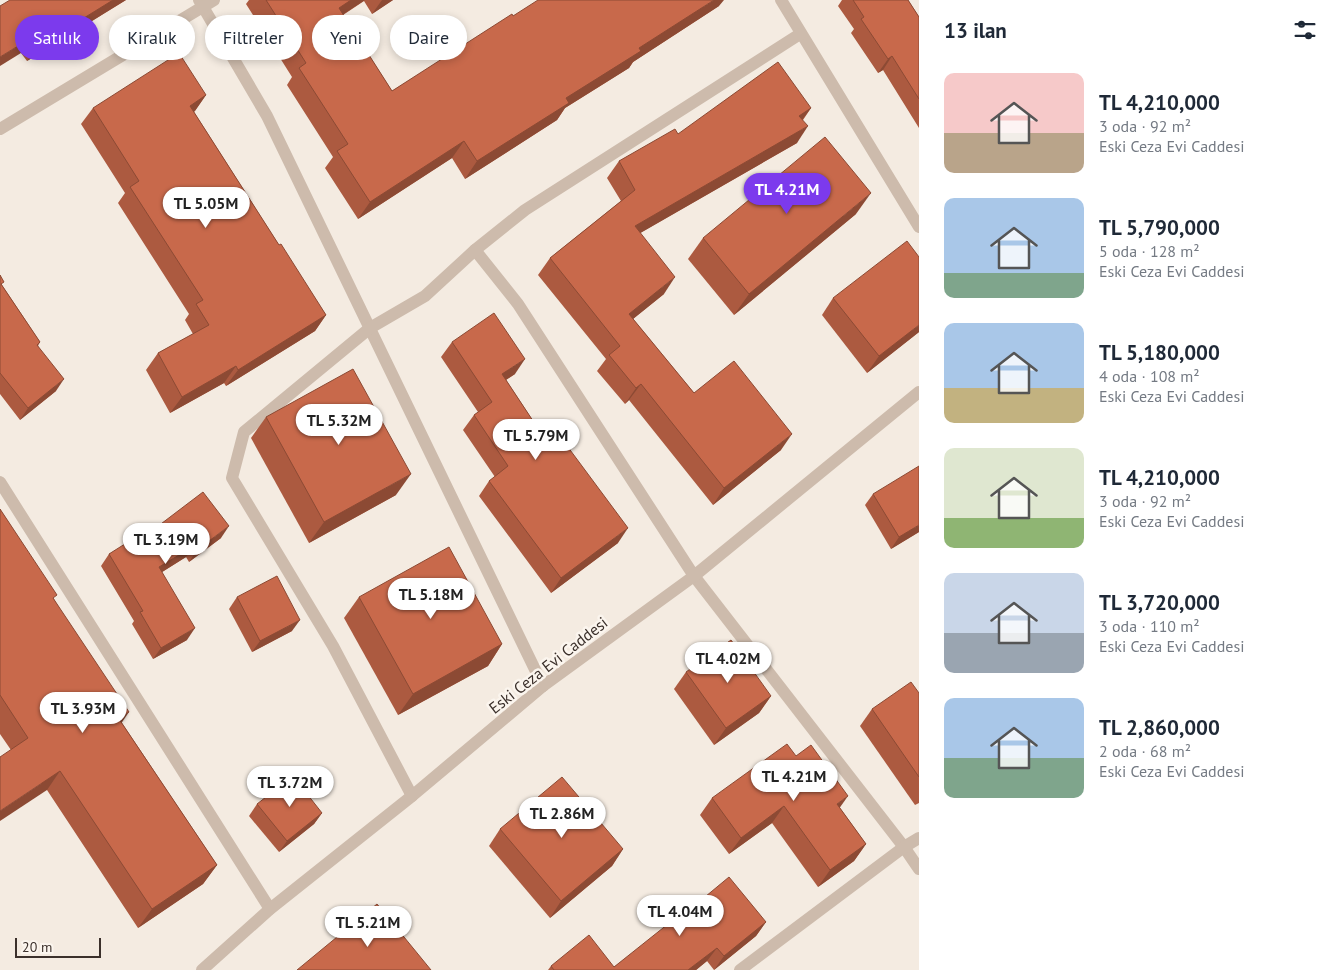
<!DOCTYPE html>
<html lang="tr">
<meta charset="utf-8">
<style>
body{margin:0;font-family:"PT Sans",sans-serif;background:#f6f6f7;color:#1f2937;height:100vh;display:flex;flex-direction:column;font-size:19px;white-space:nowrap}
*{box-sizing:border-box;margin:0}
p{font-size:16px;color:#747a83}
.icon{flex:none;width:28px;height:28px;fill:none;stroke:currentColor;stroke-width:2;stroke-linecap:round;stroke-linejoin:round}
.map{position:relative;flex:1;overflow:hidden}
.sheet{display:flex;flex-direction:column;background:#fff;width:425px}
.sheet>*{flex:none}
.top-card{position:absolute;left:15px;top:15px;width:475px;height:45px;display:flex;gap:10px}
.scale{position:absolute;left:15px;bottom:12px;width:86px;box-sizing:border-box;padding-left:5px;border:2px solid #3b302b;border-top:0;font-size:14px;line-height:18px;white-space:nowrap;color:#3b302b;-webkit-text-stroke:4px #fbf5ee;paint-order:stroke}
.price{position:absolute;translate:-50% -42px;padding:0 11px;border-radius:18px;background:#fff;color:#222;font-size:16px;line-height:32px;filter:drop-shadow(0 1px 2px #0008)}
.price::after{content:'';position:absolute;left:50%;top:30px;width:15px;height:11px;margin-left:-8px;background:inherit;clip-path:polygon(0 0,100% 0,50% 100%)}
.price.selected{background:#7c3aed;color:#fff}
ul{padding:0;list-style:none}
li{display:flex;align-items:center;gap:15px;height:125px;padding:0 25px}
li span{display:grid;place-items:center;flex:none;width:140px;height:100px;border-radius:10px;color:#555}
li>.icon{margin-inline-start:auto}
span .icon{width:60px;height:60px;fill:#fffc;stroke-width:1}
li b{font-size:21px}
h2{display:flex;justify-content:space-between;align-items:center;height:60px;padding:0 25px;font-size:21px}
.tag{padding:0 18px;border-radius:22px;background:#fff;box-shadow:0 2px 8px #0003;font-size:18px;line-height:45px}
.tag.selected{background:#7c3aed;color:#fff}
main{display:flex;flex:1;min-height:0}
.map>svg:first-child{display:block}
</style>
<main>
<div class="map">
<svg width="919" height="970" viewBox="0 0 919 970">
<rect width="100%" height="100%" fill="#f4ebe1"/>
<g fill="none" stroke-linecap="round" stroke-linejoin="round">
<g stroke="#cdbbac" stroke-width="12">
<path d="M 199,0 L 267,116 L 543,686"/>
<path d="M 781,0 L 919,227"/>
<path d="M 0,129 L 214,0"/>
<path d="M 475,250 L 518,304 L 694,576 L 904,847 L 919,869"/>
<path d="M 0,482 L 270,909"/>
<path d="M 412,796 L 333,646 L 232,478 L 244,432 L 370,328 L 425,296 L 475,250 L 525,210 L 800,34"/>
<path d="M 202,970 L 270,909 L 412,796 L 543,686 L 694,576 L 919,392"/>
<path d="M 740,970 L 904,847 L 919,838"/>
</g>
</g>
<g fill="#ac5a40">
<path d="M 126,0 L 27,61 L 21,53 L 0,6 Z"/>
<path d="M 249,0 L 393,0 L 372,14 L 364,1 L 343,15 L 392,91 L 513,16 L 719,6 L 633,62 L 629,68 L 565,108 L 557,120 L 465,179 L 452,158 L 358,219 L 325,168 L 333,157 L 287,85 L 292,77 L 246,4 Z"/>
<path d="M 842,0 L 908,0 L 919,17 L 919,128 L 883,70 L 878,73 L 851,33 L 854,29 L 838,6 Z"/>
<path d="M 206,95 L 194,112 L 279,245 L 326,315 L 315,331 L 226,386 L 224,383 L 170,413 L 146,370 L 158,353 L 193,334 L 185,320 L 189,314 L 118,203 L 125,193 L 81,124 L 93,108 Z"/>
<path d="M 811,108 L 803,120 L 797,143 L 640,233 L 664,294 L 633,319 L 694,393 L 781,450 L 713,505 L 629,400 L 625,404 L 597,371 L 606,359 L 538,275 L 550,258 L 621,201 L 607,178 L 619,161 L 678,134 Z"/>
<path d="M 856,214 L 734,315 L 688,259 L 703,238 Z"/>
<path d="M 0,275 L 2,285 L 40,342 L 38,346 L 56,391 L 20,420 L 0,394 Z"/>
<path d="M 833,298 L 919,332 L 867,373 L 822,315 Z"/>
<path d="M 452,342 L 515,374 L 506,380 L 545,439 L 618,543 L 551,593 L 479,496 L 489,481 L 495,477 L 463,430 L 474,415 L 478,412 L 441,357 Z"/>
<path d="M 266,417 L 396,495 L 309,543 L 251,438 Z"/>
<path d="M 873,494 L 919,532 L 891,549 L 865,505 Z"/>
<path d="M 0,509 L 54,599 L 122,723 L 217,865 L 203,884 L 138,928 L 47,790 L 11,750 L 0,734 Z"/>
<path d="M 149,533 L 221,538 L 189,562 L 186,557 L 162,572 L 187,640 L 153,659 L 132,624 L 134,621 L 101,566 L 109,554 Z"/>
<path d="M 237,597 L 292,631 L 252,652 L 229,609 Z"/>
<path d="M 359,597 L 502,644 L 488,666 L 398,715 L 344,618 Z"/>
<path d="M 686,672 L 771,696 L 759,713 L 714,745 L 674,689 Z"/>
<path d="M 919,693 L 919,803 L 915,805 L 860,726 L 872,709 Z"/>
<path d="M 796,756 L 840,808 L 866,844 L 854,861 L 818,887 L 772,823 L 729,854 L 700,815 L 712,798 Z"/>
<path d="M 257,804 L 322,813 L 314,824 L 279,852 L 249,816 Z"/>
<path d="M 500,829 L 623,849 L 612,866 L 550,918 L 489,846 Z"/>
<path d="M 766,922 L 756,936 L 714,970 L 707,961 L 696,970 L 548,970 L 551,966 L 614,967 L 670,926 Z"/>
</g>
<g fill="#8c4a34">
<path d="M 113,0 L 126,0 L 27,61 L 37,47 Z"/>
<path d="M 351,0 L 365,0 L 327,25 L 339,8 Z"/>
<path d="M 382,0 L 393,0 L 372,14 Z"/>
<path d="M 714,0 L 724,0 L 719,6 L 633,62 L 629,68 L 565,108 L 557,120 L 465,179 L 477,161 L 566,98 L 639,48 Z"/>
<path d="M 31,38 L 21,53 L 0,66 L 0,57 Z"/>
<path d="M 892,56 L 883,70 L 878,73 L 888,59 Z"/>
<path d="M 206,95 L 195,111 L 178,122 L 190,106 Z"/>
<path d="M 811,108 L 799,124 L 799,116 Z"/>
<path d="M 808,126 L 797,143 L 623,243 L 635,226 Z"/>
<path d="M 464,141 L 452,158 L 358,219 L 370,202 Z"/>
<path d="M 871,193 L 856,214 L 734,315 L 749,294 Z"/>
<path d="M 675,277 L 664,294 L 618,331 L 629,314 Z"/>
<path d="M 326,315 L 315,331 L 226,386 L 238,370 Z"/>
<path d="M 919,325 L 919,332 L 867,373 L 879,356 Z"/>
<path d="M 525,359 L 515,374 L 491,389 L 502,374 Z"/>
<path d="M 236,366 L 224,383 L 170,413 L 182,397 Z"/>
<path d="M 64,379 L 56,391 L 20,420 L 28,408 Z"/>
<path d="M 641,384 L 629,400 L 625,404 L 636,388 Z"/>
<path d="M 792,434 L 781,450 L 713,505 L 724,488 Z"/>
<path d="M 411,474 L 396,495 L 309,543 L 324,522 Z"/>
<path d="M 919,525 L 919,532 L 891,549 L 899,537 Z"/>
<path d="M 229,526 L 221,538 L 189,562 L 197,550 Z"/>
<path d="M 628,528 L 618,543 L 551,593 L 561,578 Z"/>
<path d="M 194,546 L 186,557 L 151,579 L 159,567 Z"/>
<path d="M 300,620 L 292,631 L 252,652 L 260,641 Z"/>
<path d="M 195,628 L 187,640 L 153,659 L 161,648 Z"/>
<path d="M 502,644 L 488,666 L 398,715 L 413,694 Z"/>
<path d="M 771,696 L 759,713 L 714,745 L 726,728 Z"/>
<path d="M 129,712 L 116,731 L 119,719 Z"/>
<path d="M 60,771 L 47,790 L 0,821 L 0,811 Z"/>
<path d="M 848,796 L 836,813 L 837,804 Z"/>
<path d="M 784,806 L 772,823 L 729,854 L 741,838 Z"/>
<path d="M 322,813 L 314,824 L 279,852 L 287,841 Z"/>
<path d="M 866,844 L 854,861 L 818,887 L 830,870 Z"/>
<path d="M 623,849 L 612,866 L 550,918 L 561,901 Z"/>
<path d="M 217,865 L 203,884 L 138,928 L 152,909 Z"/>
<path d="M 766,922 L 756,936 L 714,970 L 724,956 Z"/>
<path d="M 717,948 L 707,961 L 696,970 L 688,970 Z"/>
</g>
<g fill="#c8694b" stroke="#8c4a34">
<path d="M 10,0 L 113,0 L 37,47 L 31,38 L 0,57 L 0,6 Z"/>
<path d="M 266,0 L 351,0 L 339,8 L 392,91 L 512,14 L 513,16 L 538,0 L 714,0 L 639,48 L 641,51 L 566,98 L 569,103 L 477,161 L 464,141 L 370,202 L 337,151 L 348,144 L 299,68 L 306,63 Z"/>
<path d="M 853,0 L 908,0 L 919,17 L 919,99 L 892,56 L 888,59 L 861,19 L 864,17 Z"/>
<path d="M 179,53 L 206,95 L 190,106 L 279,245 L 281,244 L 326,315 L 238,370 L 236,366 L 182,397 L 158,353 L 209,325 L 196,304 L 203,300 L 130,187 L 139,181 L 93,108 Z"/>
<path d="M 778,62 L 811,108 L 799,116 L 808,126 L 635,226 L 675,277 L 629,314 L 694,393 L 734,361 L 792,434 L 724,488 L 641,384 L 636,388 L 609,355 L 620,346 L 550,258 L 635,190 L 619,161 L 675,129 L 678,134 Z"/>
<path d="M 825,137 L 871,193 L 749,294 L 703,238 Z"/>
<path d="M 907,241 L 919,257 L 919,325 L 879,356 L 833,298 Z"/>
<path d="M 0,275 L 4,282 L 1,284 L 40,342 L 37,345 L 64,379 L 28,408 L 0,373 Z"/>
<path d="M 494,313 L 525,359 L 502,374 L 545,439 L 556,431 L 628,528 L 561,578 L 489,481 L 508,466 L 474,415 L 492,402 L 452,342 Z"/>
<path d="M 353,369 L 411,474 L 324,522 L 266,417 Z"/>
<path d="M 919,466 L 919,525 L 899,537 L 873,494 Z"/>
<path d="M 203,492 L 229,526 L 197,550 L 194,546 L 159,567 L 195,628 L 161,648 L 140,612 L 143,611 L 109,554 L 147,530 L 149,533 Z"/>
<path d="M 0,509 L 57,595 L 53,598 L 129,712 L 119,719 L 217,865 L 152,909 L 60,771 L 0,811 L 0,757 L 28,738 L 0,695 Z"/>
<path d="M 449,547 L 502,644 L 413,694 L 359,597 Z"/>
<path d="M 277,576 L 300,620 L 260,641 L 237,597 Z"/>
<path d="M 731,640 L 771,696 L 726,728 L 686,672 Z"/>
<path d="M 911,682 L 919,693 L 919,777 L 872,709 Z"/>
<path d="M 787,744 L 796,756 L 811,745 L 848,796 L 837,804 L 866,844 L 830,870 L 784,806 L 741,838 L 712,798 Z"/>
<path d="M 293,776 L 322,813 L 287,841 L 257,804 Z"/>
<path d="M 562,777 L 623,849 L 561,901 L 500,829 Z"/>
<path d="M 729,877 L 766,922 L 724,956 L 717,948 L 688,970 L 554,970 L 551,966 L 589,935 L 614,967 L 668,924 L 670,926 Z"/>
<path d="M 377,904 L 431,970 L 297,970 Z"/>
</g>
<g text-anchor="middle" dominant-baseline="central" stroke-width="5" stroke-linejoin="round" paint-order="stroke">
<g font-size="16" fill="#3b302b" stroke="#fbf5ee">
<text transform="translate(548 665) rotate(-38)">Eski Ceza Evi Caddesi</text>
</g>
</g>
</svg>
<div class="scale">20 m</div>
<b class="price selected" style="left:787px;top:215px">TL 4.21M</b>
<b class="price" style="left:206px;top:229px">TL 5.05M</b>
<b class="price" style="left:339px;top:446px">TL 5.32M</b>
<b class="price" style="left:536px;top:461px">TL 5.79M</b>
<b class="price" style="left:166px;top:565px">TL 3.19M</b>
<b class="price" style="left:431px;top:620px">TL 5.18M</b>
<b class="price" style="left:728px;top:684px">TL 4.02M</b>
<b class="price" style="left:83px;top:734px">TL 3.93M</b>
<b class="price" style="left:794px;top:802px">TL 4.21M</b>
<b class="price" style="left:290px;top:808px">TL 3.72M</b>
<b class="price" style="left:562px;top:839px">TL 2.86M</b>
<b class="price" style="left:680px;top:937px">TL 4.04M</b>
<b class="price" style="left:368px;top:948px">TL 5.21M</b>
<div class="top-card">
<a class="tag selected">Satılık</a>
<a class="tag">Kiralık</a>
<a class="tag">Filtreler</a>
<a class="tag">Yeni</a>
<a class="tag">Daire</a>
</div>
</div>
<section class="sheet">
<h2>13 ilan<svg class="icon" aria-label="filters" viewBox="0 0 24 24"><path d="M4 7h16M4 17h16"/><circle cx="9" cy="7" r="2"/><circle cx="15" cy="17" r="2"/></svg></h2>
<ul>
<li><span style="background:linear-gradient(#f6c9c9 60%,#b9a48a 0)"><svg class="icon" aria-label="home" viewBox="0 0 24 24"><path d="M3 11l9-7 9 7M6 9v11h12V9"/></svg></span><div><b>TL 4,210,000</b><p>3 oda · 92 m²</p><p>Eski Ceza Evi Caddesi</p></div></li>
<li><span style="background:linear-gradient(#a9c7e8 75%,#7fa58c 0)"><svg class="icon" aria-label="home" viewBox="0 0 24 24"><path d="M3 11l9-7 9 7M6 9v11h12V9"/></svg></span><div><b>TL 5,790,000</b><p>5 oda · 128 m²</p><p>Eski Ceza Evi Caddesi</p></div></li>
<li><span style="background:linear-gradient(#a9c7e8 65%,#c2b280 0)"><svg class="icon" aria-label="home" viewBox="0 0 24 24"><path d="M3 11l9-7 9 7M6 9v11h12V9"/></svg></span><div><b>TL 5,180,000</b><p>4 oda · 108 m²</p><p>Eski Ceza Evi Caddesi</p></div></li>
<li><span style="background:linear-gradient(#dfe7d0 70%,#8fb573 0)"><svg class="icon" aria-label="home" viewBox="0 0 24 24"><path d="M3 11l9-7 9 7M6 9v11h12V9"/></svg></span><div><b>TL 4,210,000</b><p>3 oda · 92 m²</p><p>Eski Ceza Evi Caddesi</p></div></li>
<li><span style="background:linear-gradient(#c9d6e8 60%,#9aa5b1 0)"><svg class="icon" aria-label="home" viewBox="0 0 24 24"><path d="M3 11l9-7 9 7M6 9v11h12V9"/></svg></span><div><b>TL 3,720,000</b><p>3 oda · 110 m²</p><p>Eski Ceza Evi Caddesi</p></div></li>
<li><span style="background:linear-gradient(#a9c7e8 60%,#7fa58c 0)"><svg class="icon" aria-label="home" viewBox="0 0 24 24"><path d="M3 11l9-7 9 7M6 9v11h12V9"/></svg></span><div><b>TL 2,860,000</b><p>2 oda · 68 m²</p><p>Eski Ceza Evi Caddesi</p></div></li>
</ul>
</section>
</main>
